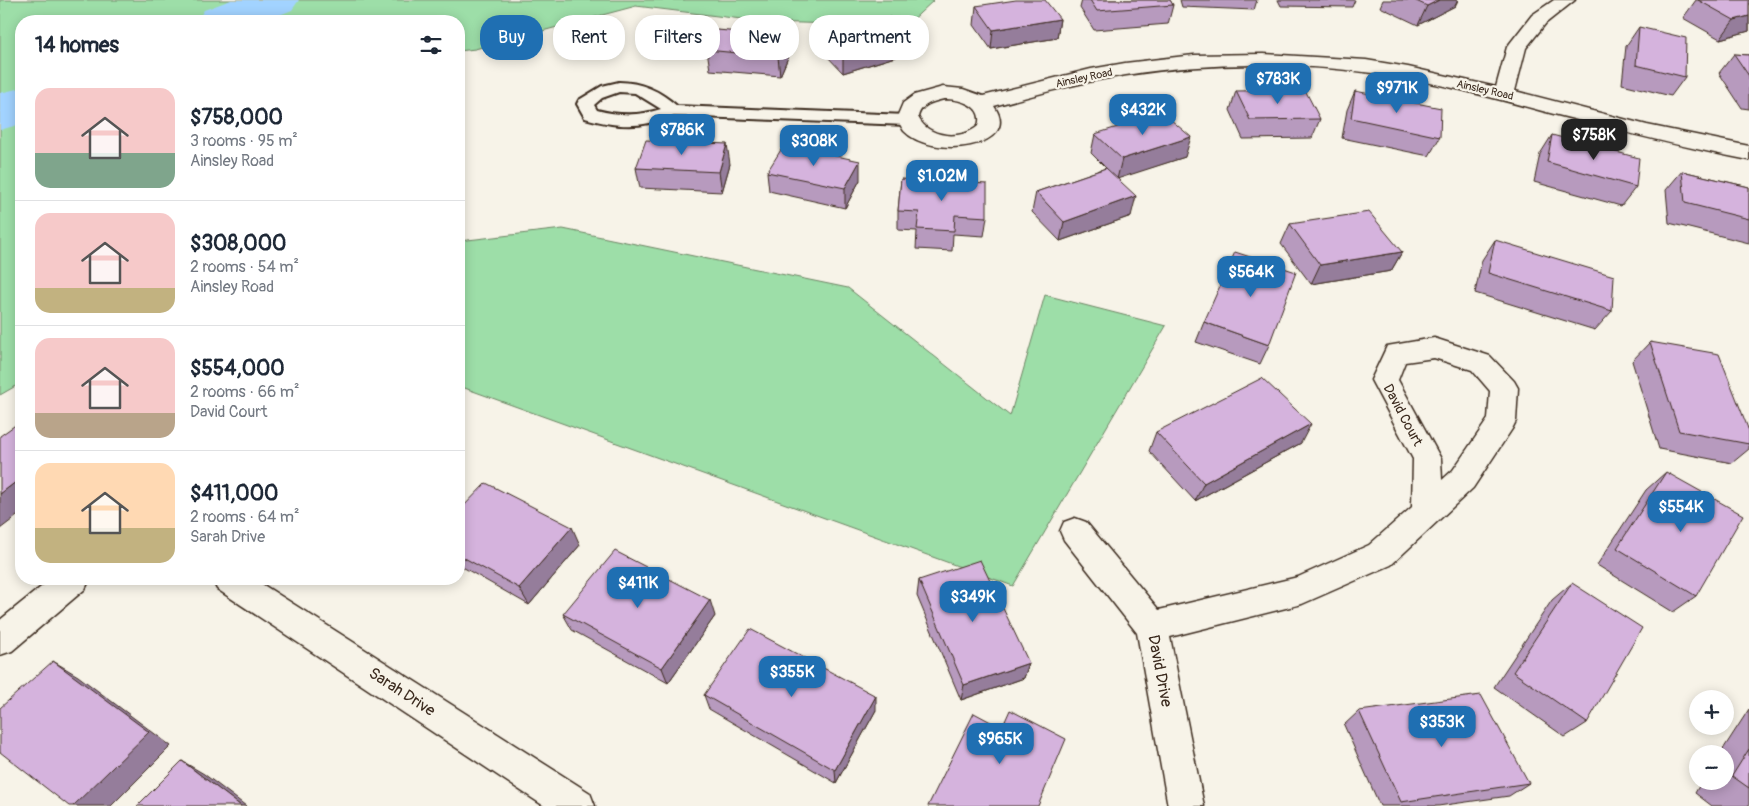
<!DOCTYPE html>
<meta charset="utf-8">
<style>
body{margin:0;font-family:Pangolin,sans-serif;background:#f6f6f7;color:#1f2937;height:100vh;display:flex;flex-direction:column;font-size:19px;white-space:nowrap}
*{box-sizing:border-box;margin:0}
p{font-size:16px;color:#747a83}
.icon{flex:none;width:28px;height:28px;fill:none;stroke:currentColor;stroke-width:2;stroke-linecap:round;stroke-linejoin:round}
.map{position:relative;flex:1;overflow:hidden}
.drawer{position:absolute;left:15px;top:15px;width:450px;height:570px;display:flex;flex-direction:column;background:#fff;border-radius:20px;box-shadow:0 2px 12px #0003}
.drawer>*{flex:none}
.guide{position:absolute;left:480px;top:15px;width:475px;height:45px;display:flex;gap:10px}
.tools{position:absolute;left:1689px;top:690px;display:grid;gap:10px}
.tools a{display:grid;place-items:center;width:45px;height:45px;border-radius:50%;background:#fff;box-shadow:0 2px 12px #0003;font-size:25px}
.price{position:absolute;translate:-50% -42px;padding:0 11px;border-radius:10px;background:#1f6fb2;color:#fff;font-size:16px;line-height:32px;filter:drop-shadow(0 1px 2px #0008)}
.price::after{content:'';position:absolute;left:50%;top:30px;width:15px;height:11px;margin-left:-8px;background:inherit;clip-path:polygon(0 0,100% 0,50% 100%)}
.price.selected{background:#222;color:#fff}
ul{padding:0;list-style:none}
li{display:flex;align-items:center;gap:15px;height:125px;padding:0 20px}
li+li{border-top:1px solid #e0e1e3}
li span{display:grid;place-items:center;flex:none;width:140px;height:100px;border-radius:15px;color:#555}
li>.icon{margin-inline-start:auto}
span .icon{width:60px;height:60px;fill:#fffc;stroke-width:1}
li b{font-size:21px}
h2{display:flex;justify-content:space-between;align-items:center;height:60px;padding:0 20px;font-size:21px}
.tag{padding:0 18px;border-radius:20px;background:#fff;box-shadow:0 2px 12px #0003;font-size:18px;line-height:45px}
.tag.selected{background:#1f6fb2;color:#fff}
.map>svg:first-child{display:block}
</style>
<div class="map">
<svg width="1749" height="806" viewBox="0 0 1749 806">
<rect width="100%" height="100%" fill="#f7f3e8"/>
<filter id="ink" filterUnits="userSpaceOnUse"><feTurbulence type="fractalNoise" baseFrequency=".02" numOctaves="2"/><feDisplacementMap in="SourceGraphic" scale="10" xChannelSelector="R" yChannelSelector="G"/><feConvolveMatrix kernelMatrix="1 2 1 2 8 2 1 2 1" color-interpolation-filters="sRGB"/></filter>
<g filter="url(#ink)">
<g fill="#9ddea8" stroke="#6c8463">
<path d="M 0,0 L 934,0 L 906,26 L 766,22 L 636,6 L 475,49 L 459,51 L 459,21 L 21,21 L 21,383 L 0,395 Z"/>
<path d="M 563,229 L 848,288 L 1010,416 L 1045,295 L 1166,326 L 1013,586 L 459,386 L 459,241 Z"/>
</g>
<g fill="none" stroke-linecap="round" stroke-linejoin="round">
<g fill="#a2d3ff" fill-rule="evenodd">
<path d="M 231,0 L 299,0 L 292,10 L 265,21 L 197,21 L 204,10 Z"/>
<path d="M 21,88 L 21,124 L 0,130 L 0,93 Z"/>
</g>
<defs>
<path id="lane" d="M 619,82 C 642,82 660,91 677,106 L 907,115 L 913,116 L 916,120 L 913,124 L 907,125 L 674,116 C 639,128 621,128 585,118 L 577,104 L 579,100 L 602,86 ZM 619,92 L 635,93 L 661,109 C 640,116 619,116 597,110 L 594,105 L 602,98 Z"/>
<g id="street">
<path d="M 1554,0 L 1575,0 L 1546,23 L 1526,48 L 1515,91 L 1647,125 L 1749,146 L 1749,160 C 1682,147 1616,130 1550,113 C 1494,98 1437,82 1380,74 C 1297,62 1209,62 1126,75 C 1081,82 1038,94 994,106 C 1024,148 931,160 904,131 C 901,127 899,122 897,117 L 903,103 L 914,95 L 943,87 L 963,89 L 983,96 L 1091,69 L 1125,63 L 1194,55 L 1263,54 L 1366,60 L 1408,67 L 1496,87 L 1507,47 L 1532,15 ZM 944,99 C 959,99 985,105 978,126 C 961,141 928,138 918,117 C 921,104 932,102 944,99 Z"/>
<path d="M 1434,338 L 1490,356 L 1514,381 L 1518,388 L 1516,421 L 1512,429 L 1473,488 L 1391,565 L 1302,604 L 1170,637 L 1204,806 L 1168,806 L 1137,633 L 1064,540 L 1060,531 L 1064,522 L 1075,518 L 1086,522 L 1159,610 L 1298,577 L 1369,545 L 1412,507 L 1413,459 L 1371,380 L 1387,346 ZM 1434,358 L 1472,370 L 1490,391 L 1488,419 L 1453,470 L 1442,480 L 1441,459 L 1398,380 L 1405,362 Z"/>
<path d="M 51,579 L 90,579 L 85,589 L 12,651 L 0,655 L 0,620 Z"/>
<path d="M 212,579 L 254,579 L 590,793 L 595,806 L 544,806 L 217,589 Z"/>
</g>
</defs>
<use href="#lane" stroke="#3b2a1e" stroke-width="4"/>
<use href="#street" stroke="#3b2a1e" stroke-width="3"/>
<use href="#lane" fill="#f7f3e8" fill-rule="evenodd"/>
<use href="#street" fill="#f7f3e8" fill-rule="evenodd"/>
</g>
<g fill="#b79abe" stroke="#3b2a1e">
<path d="M 1082,0 L 1170,0 L 1173,5 L 1168,24 L 1094,30 L 1080,8 Z"/>
<path d="M 1180,0 L 1257,0 L 1254,10 L 1182,7 Z"/>
<path d="M 1278,0 L 1355,0 L 1352,7 L 1281,6 Z"/>
<path d="M 1383,0 L 1458,0 L 1455,6 L 1418,25 L 1380,7 Z"/>
<path d="M 1696,0 L 1749,0 L 1749,31 L 1720,39 L 1683,18 Z"/>
<path d="M 976,6 L 1060,19 L 1057,38 L 991,49 L 974,25 Z"/>
<path d="M 1639,27 L 1685,77 L 1671,96 L 1622,84 L 1626,46 Z"/>
<path d="M 787,36 L 789,55 L 780,76 L 710,70 L 707,50 Z"/>
<path d="M 826,36 L 908,53 L 843,73 L 826,55 Z"/>
<path d="M 1734,54 L 1749,55 L 1749,109 L 1742,108 L 1719,73 Z"/>
<path d="M 1236,91 L 1320,119 L 1312,138 L 1243,139 L 1230,110 Z"/>
<path d="M 1355,91 L 1440,137 L 1429,156 L 1342,138 L 1347,110 Z"/>
<path d="M 1095,134 L 1185,157 L 1117,178 L 1131,216 L 1060,241 L 1032,212 L 1036,192 L 1106,168 L 1091,153 Z"/>
<path d="M 1552,135 L 1636,187 L 1621,206 L 1534,182 L 1540,154 Z"/>
<path d="M 730,164 L 722,192 L 640,188 L 636,168 Z"/>
<path d="M 1682,171 L 1749,187 L 1749,243 L 1669,223 L 1666,190 Z"/>
<path d="M 767,172 L 860,180 L 845,208 L 769,191 Z"/>
<path d="M 901,179 L 987,217 L 984,236 L 953,234 L 952,251 L 916,249 L 917,231 L 898,230 L 898,211 Z"/>
<path d="M 1290,224 L 1402,252 L 1391,271 L 1311,284 L 1281,244 Z"/>
<path d="M 1495,240 L 1612,311 L 1595,330 L 1475,293 L 1482,260 Z"/>
<path d="M 1204,322 L 1269,345 L 1260,364 L 1196,342 Z"/>
<path d="M 1650,342 L 1749,431 L 1749,449 L 1732,463 L 1659,449 L 1632,361 Z"/>
<path d="M 1156,432 L 1301,443 L 1195,501 L 1149,451 Z"/>
<path d="M 1666,472 L 1696,596 L 1673,612 L 1597,565 L 1646,490 Z"/>
<path d="M 459,511 L 580,545 L 529,605 L 459,565 Z"/>
<path d="M 919,580 L 1029,663 L 1024,678 L 961,700 L 917,596 Z"/>
<path d="M 1572,583 L 1587,723 L 1565,737 L 1494,687 L 1552,600 Z"/>
<path d="M 563,614 L 715,616 L 668,683 L 572,630 Z"/>
<path d="M 704,695 L 876,710 L 836,783 L 709,709 Z"/>
<path d="M 1749,709 L 1749,806 L 1712,806 L 1695,793 L 1702,781 L 1725,781 L 1725,754 L 1720,754 Z"/>
<path d="M 1359,711 L 1529,783 L 1509,796 L 1438,806 L 1380,806 L 1344,725 Z"/>
</g>
<g fill="#957d9b" stroke="#3b2a1e">
<path d="M 1439,0 L 1458,0 L 1455,6 L 1418,25 L 1427,6 Z"/>
<path d="M 1749,16 L 1749,31 L 1720,39 L 1734,20 Z"/>
<path d="M 1060,19 L 1057,38 L 991,49 L 993,30 Z"/>
<path d="M 909,34 L 908,53 L 843,73 L 843,54 Z"/>
<path d="M 787,36 L 789,55 L 780,76 L 778,57 Z"/>
<path d="M 1191,137 L 1185,157 L 1117,179 L 1122,159 Z"/>
<path d="M 727,144 L 730,164 L 722,192 L 719,172 Z"/>
<path d="M 860,161 L 860,180 L 845,208 L 845,188 Z"/>
<path d="M 1136,196 L 1131,216 L 1060,241 L 1064,222 Z"/>
<path d="M 1402,252 L 1391,271 L 1311,284 L 1320,265 Z"/>
<path d="M 1311,424 L 1301,443 L 1195,501 L 1204,483 Z"/>
<path d="M 21,478 L 21,513 L 0,529 L 0,494 Z"/>
<path d="M 459,480 L 462,486 L 459,489 Z"/>
<path d="M 572,527 L 580,545 L 529,605 L 519,588 Z"/>
<path d="M 710,600 L 715,616 L 668,683 L 662,668 Z"/>
<path d="M 53,661 L 78,676 L 171,746 L 111,806 L 73,806 Z"/>
<path d="M 1029,663 L 1024,678 L 961,700 L 964,685 Z"/>
<path d="M 876,696 L 876,710 L 836,783 L 835,770 Z"/>
<path d="M 182,761 L 204,774 L 246,806 L 241,806 Z"/>
</g>
<g fill="#d5b3dd" stroke="#3b2a1e">
<path d="M 1016,0 L 1045,0 L 1060,19 L 993,30 L 976,6 Z"/>
<path d="M 1090,0 L 1170,0 L 1173,5 L 1097,11 Z"/>
<path d="M 1414,0 L 1439,0 L 1427,6 Z"/>
<path d="M 1698,0 L 1749,0 L 1749,16 L 1734,20 Z"/>
<path d="M 890,17 L 909,34 L 843,54 L 826,36 Z"/>
<path d="M 1639,27 L 1686,38 L 1685,77 L 1636,65 Z"/>
<path d="M 717,30 L 787,36 L 778,57 L 707,50 Z"/>
<path d="M 1734,54 L 1749,55 L 1749,76 Z"/>
<path d="M 1305,90 L 1320,119 L 1250,120 L 1236,91 Z"/>
<path d="M 1355,91 L 1441,108 L 1440,137 L 1351,118 Z"/>
<path d="M 1163,113 L 1191,137 L 1122,159 L 1095,134 Z"/>
<path d="M 1552,135 L 1639,158 L 1636,187 L 1547,162 Z"/>
<path d="M 646,140 L 727,144 L 719,172 L 636,168 Z"/>
<path d="M 784,145 L 860,161 L 845,188 L 767,172 Z"/>
<path d="M 1106,168 L 1136,196 L 1064,222 L 1036,192 Z"/>
<path d="M 1682,171 L 1749,187 L 1749,219 L 1685,203 Z"/>
<path d="M 901,179 L 987,184 L 987,217 L 955,215 L 954,231 L 917,229 L 919,212 L 898,211 Z"/>
<path d="M 1369,212 L 1402,252 L 1320,265 L 1290,224 Z"/>
<path d="M 1495,240 L 1614,276 L 1612,311 L 1488,273 Z"/>
<path d="M 1235,252 L 1296,272 L 1269,345 L 1204,322 Z"/>
<path d="M 1650,342 L 1719,354 L 1749,431 L 1749,444 L 1679,431 Z"/>
<path d="M 1262,378 L 1311,424 L 1204,483 L 1156,432 Z"/>
<path d="M 21,421 L 21,478 L 0,494 L 0,436 Z"/>
<path d="M 1666,472 L 1743,515 L 1696,596 L 1617,548 Z"/>
<path d="M 486,483 L 572,527 L 519,588 L 459,555 L 459,511 Z"/>
<path d="M 615,551 L 710,600 L 662,668 L 563,614 Z"/>
<path d="M 980,560 L 1029,663 L 964,685 L 919,580 Z"/>
<path d="M 1572,583 L 1642,628 L 1587,723 L 1513,672 Z"/>
<path d="M 750,629 L 876,696 L 835,770 L 704,695 Z"/>
<path d="M 53,661 L 149,732 L 73,806 L 69,806 L 0,752 L 0,708 Z"/>
<path d="M 1481,695 L 1529,783 L 1401,802 L 1359,711 Z"/>
<path d="M 1010,710 L 1066,739 L 1038,806 L 928,806 L 974,713 L 1002,728 Z"/>
<path d="M 1749,749 L 1749,788 L 1732,776 Z"/>
<path d="M 182,761 L 241,806 L 137,806 Z"/>
</g>
</g>
<g text-anchor="middle" dominant-baseline="central" stroke-width="4.5" stroke-linejoin="round" paint-order="stroke">
<g font-size="11" fill="#3b2a1e" stroke="#f7f3e8">
<text transform="translate(1084 78) rotate(-12)">Ainsley Road</text>
<text transform="translate(1485 90) rotate(13)">Ainsley Road</text>
</g>
<g font-size="14" fill="#3b2a1e" stroke="#f7f3e8">
<text transform="translate(1403 415) rotate(62)">David Court</text>
</g>
<g font-size="16" fill="#3b2a1e" stroke="#f7f3e8">
<text transform="translate(1160 671) rotate(79)">David Drive</text>
<text transform="translate(402 692) rotate(33)">Sarah Drive</text>
</g>
</g>
</svg>
<div class="tools">
<a>+</a>
<a>−</a>
</div>
<b class="price" style="left:1278px;top:105px">$783K</b>
<b class="price" style="left:1397px;top:114px">$971K</b>
<b class="price" style="left:1143px;top:136px">$432K</b>
<b class="price" style="left:682px;top:156px">$786K</b>
<b class="price selected" style="left:1594px;top:161px">$758K</b>
<b class="price" style="left:814px;top:167px">$308K</b>
<b class="price" style="left:942px;top:202px">$1.02M</b>
<b class="price" style="left:1251px;top:298px">$564K</b>
<b class="price" style="left:1681px;top:533px">$554K</b>
<b class="price" style="left:638px;top:609px">$411K</b>
<b class="price" style="left:973px;top:623px">$349K</b>
<b class="price" style="left:792px;top:698px">$355K</b>
<b class="price" style="left:1442px;top:748px">$353K</b>
<b class="price" style="left:1000px;top:765px">$965K</b>
<div class="guide">
<a class="tag selected">Buy</a>
<a class="tag">Rent</a>
<a class="tag">Filters</a>
<a class="tag">New</a>
<a class="tag">Apartment</a>
</div>
<section class="drawer">
<h2>14 homes<svg class="icon" aria-label="filters" viewBox="0 0 24 24"><path d="M4 7h16M4 17h16"/><circle cx="9" cy="7" r="2"/><circle cx="15" cy="17" r="2"/></svg></h2>
<ul>
<li><span style="background:linear-gradient(#f6c9c9 65%,#7fa58c 0)"><svg class="icon" aria-label="home" viewBox="0 0 24 24"><path d="M3 11l9-7 9 7M6 9v11h12V9"/></svg></span><div><b>$758,000</b><p>3 rooms · 95 m²</p><p>Ainsley Road</p></div></li>
<li><span style="background:linear-gradient(#f6c9c9 75%,#c2b280 0)"><svg class="icon" aria-label="home" viewBox="0 0 24 24"><path d="M3 11l9-7 9 7M6 9v11h12V9"/></svg></span><div><b>$308,000</b><p>2 rooms · 54 m²</p><p>Ainsley Road</p></div></li>
<li><span style="background:linear-gradient(#f6c9c9 75%,#b9a48a 0)"><svg class="icon" aria-label="home" viewBox="0 0 24 24"><path d="M3 11l9-7 9 7M6 9v11h12V9"/></svg></span><div><b>$554,000</b><p>2 rooms · 66 m²</p><p>David Court</p></div></li>
<li><span style="background:linear-gradient(#ffd9b3 65%,#c2b280 0)"><svg class="icon" aria-label="home" viewBox="0 0 24 24"><path d="M3 11l9-7 9 7M6 9v11h12V9"/></svg></span><div><b>$411,000</b><p>2 rooms · 64 m²</p><p>Sarah Drive</p></div></li>
</ul>
</section>
</div>
